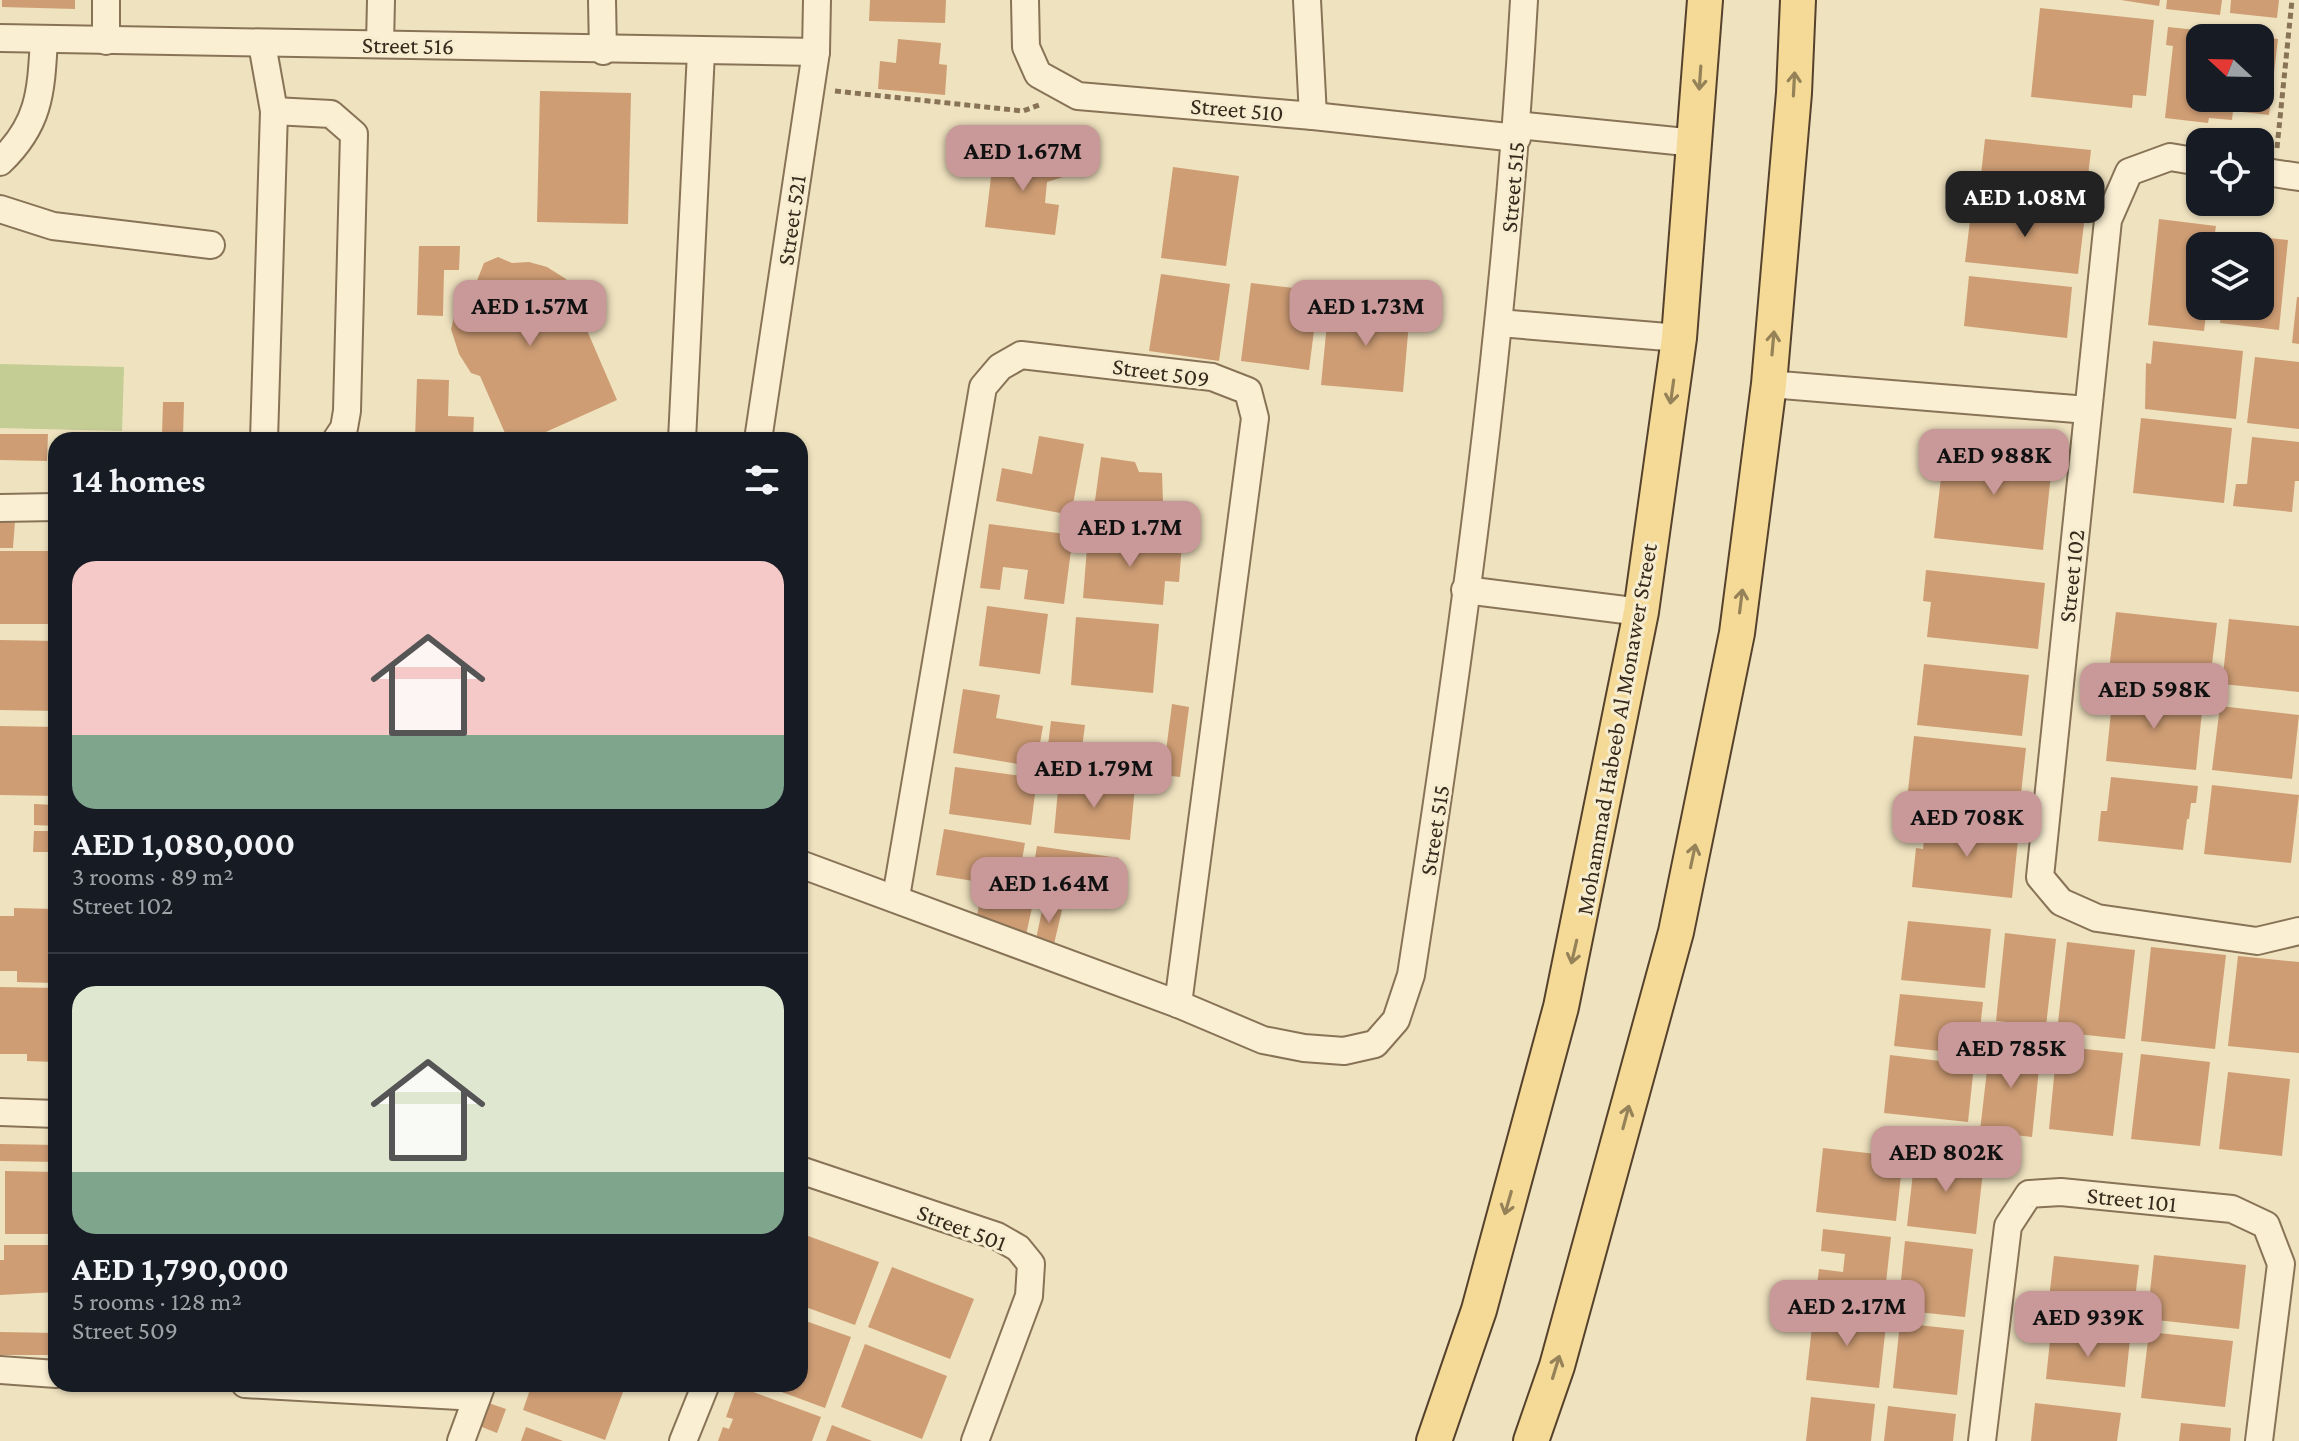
<!DOCTYPE html>
<meta charset="utf-8">
<style>
body{margin:0;font-family:"Crimson Pro",serif;background:#242831;color:#f1f3f6;height:100vh;display:flex;flex-direction:column;font-size:30px;white-space:nowrap}
*{box-sizing:border-box;margin:0}
p{font-size:26px;color:#9ea1a6}
.icon{flex:none;width:44px;height:44px;fill:none;stroke:currentColor;stroke-width:2;stroke-linecap:round;stroke-linejoin:round}
.map{position:relative;flex:1;overflow:hidden}
.side{position:absolute;left:48px;top:432px;width:760px;height:960px;display:flex;flex-direction:column;background:#171b24;border-radius:24px;box-shadow:0 2px 6px #0004}
.side>*{flex:none}
.needle{width:52px;rotate:292deg}
.buttons{position:absolute;left:2186px;top:24px;display:grid;gap:16px}
.buttons a{display:grid;place-items:center;width:88px;height:88px;border-radius:16px;background:#171b24;box-shadow:0 2px 6px #0004;font-size:40px}
.price{position:absolute;translate:-50% -68px;padding:0 18px;border-radius:16px;background:#c99898;color:#111;font-size:26px;line-height:52px;filter:drop-shadow(0 2px 4px #0008)}
.price::after{content:'';position:absolute;left:50%;top:48px;width:24px;height:18px;margin-left:-12px;background:inherit;clip-path:polygon(0 0,100% 0,50% 100%)}
.price.on{background:#222;color:#fff}
ul{padding:0;list-style:none}
li{display:grid;align-content:center;gap:16px;height:424px;padding:0 24px}
li+li{border-top:2px solid #363941}
li span{display:grid;place-items:center;height:248px;border-radius:24px;color:#555}
li>.icon{margin-inline-start:auto}
span .icon{width:144px;height:144px;fill:#fffc;stroke-width:1}
li b{font-size:34px}
h2{display:flex;justify-content:space-between;align-items:center;height:96px;padding:0 24px;font-size:34px}
.map>svg:first-child{display:block}
</style>
<div class="map">
<svg width="2299" height="1441" viewBox="0 0 2299 1441">
<rect width="100%" height="100%" fill="#efe2bf"/>
<path fill="#c4cd93" d="M 0,364 L 124,367 L 122,431 L 0,428 Z"/>
<g fill="#ce9d74">
<path d="M 2,0 L 75,0 L 75,9 L 2,7 Z"/>
<path d="M 870,0 L 946,0 L 945,23 L 869,21 Z"/>
<path d="M 2121,0 L 2160,0 L 2159,6 Z"/>
<path d="M 2167,0 L 2222,0 L 2220,15 L 2166,9 Z"/>
<path d="M 2231,0 L 2279,0 L 2277,18 L 2230,13 Z"/>
<path d="M 2040,8 L 2154,20 L 2146,96 L 2133,95 L 2132,108 L 2031,97 Z"/>
<path d="M 2168,27 L 2253,36 L 2200,38 L 2200,98 L 2260,98 L 2260,37 L 2278,39 L 2269,115 L 2233,111 L 2232,120 L 2209,118 L 2208,123 L 2165,118 L 2173,46 L 2166,45 Z"/>
<path d="M 898,39 L 941,43 L 939,64 L 947,65 L 945,95 L 878,89 L 880,61 L 896,63 Z"/>
<path d="M 540,91 L 631,93 L 628,224 L 537,222 Z"/>
<path d="M 1985,139 L 2091,150 L 2085,203 L 1979,192 Z"/>
<path d="M 994,152 L 1068,160 L 1066,176 L 1047,182 L 1045,203 L 1059,205 L 1055,235 L 985,227 Z"/>
<path d="M 1173,167 L 1239,176 L 1226,266 L 1161,258 Z"/>
<path d="M 1972,204 L 2085,215 L 2078,274 L 1965,262 Z"/>
<path d="M 2159,219 L 2216,226 L 2213,246 L 2200,246 L 2200,306 L 2207,306 L 2204,331 L 2148,325 Z"/>
<path d="M 2230,234 L 2288,240 L 2279,330 L 2220,323 L 2222,306 L 2260,306 L 2260,246 L 2228,246 Z"/>
<path d="M 419,246 L 460,246 L 459,270 L 444,270 L 443,316 L 417,315 Z"/>
<path d="M 498,257 L 512,263 L 529,262 L 547,267 L 566,279 L 587,321 L 586,328 L 617,400 L 528,440 L 508,440 L 480,376 L 471,373 L 459,354 L 451,329 L 457,306 L 476,283 L 484,263 Z"/>
<path d="M 1161,274 L 1230,284 L 1219,361 L 1149,351 Z"/>
<path d="M 1969,276 L 2072,287 L 2067,338 L 1964,326 Z"/>
<path d="M 1251,283 L 1319,291 L 1309,370 L 1241,361 Z"/>
<path d="M 2297,297 L 2299,297 L 2299,344 L 2292,343 Z"/>
<path d="M 1329,303 L 1410,310 L 1403,392 L 1321,385 Z"/>
<path d="M 2153,341 L 2243,351 L 2236,419 L 2145,409 L 2146,363 L 2151,364 Z"/>
<path d="M 2255,357 L 2299,362 L 2299,429 L 2247,423 Z"/>
<path d="M 417,379 L 449,380 L 448,416 L 474,417 L 473,440 L 415,440 Z"/>
<path d="M 163,402 L 184,402 L 183,436 L 162,435 Z"/>
<path d="M 2141,418 L 2232,428 L 2224,503 L 2133,493 Z"/>
<path d="M 0,434 L 48,434 L 47,461 L 0,460 Z"/>
<path d="M 1039,436 L 1084,444 L 1071,515 L 996,501 L 1002,468 L 1032,474 Z"/>
<path d="M 2252,437 L 2299,442 L 2299,481 L 2295,481 L 2292,512 L 2233,506 L 2236,484 L 2247,484 Z"/>
<path d="M 1945,443 L 2053,455 L 2043,550 L 1934,538 Z"/>
<path d="M 1101,457 L 1135,462 L 1139,472 L 1162,473 L 1163,502 L 1168,508 L 1166,525 L 1093,515 Z"/>
<path d="M 0,520 L 15,521 L 13,548 L 0,548 Z"/>
<path d="M 989,524 L 1073,535 L 1064,604 L 1024,599 L 1028,570 L 1003,567 L 1000,590 L 980,588 Z"/>
<path d="M 1088,535 L 1182,543 L 1179,582 L 1165,581 L 1163,605 L 1083,598 Z"/>
<rect x="0" y="551" width="56" height="73"/>
<path d="M 1926,570 L 2045,583 L 2038,649 L 1927,637 L 1931,602 L 1923,601 Z"/>
<path d="M 987,606 L 1048,614 L 1040,674 L 979,666 Z"/>
<path d="M 2116,612 L 2217,623 L 2209,689 L 2108,678 Z"/>
<path d="M 1076,617 L 1159,624 L 1153,693 L 1071,685 Z"/>
<path d="M 2229,619 L 2299,626 L 2299,692 L 2222,684 Z"/>
<path d="M 0,640 L 56,641 L 56,711 L 0,710 Z"/>
<path d="M 1924,664 L 2029,675 L 2022,736 L 1917,725 Z"/>
<path d="M 963,689 L 1000,695 L 996,718 L 1043,726 L 1036,767 L 953,753 Z"/>
<path d="M 2113,692 L 2203,702 L 2196,770 L 2106,761 Z"/>
<path d="M 1172,704 L 1189,707 L 1180,777 L 1163,775 Z"/>
<path d="M 2220,706 L 2299,715 L 2292,779 L 2212,770 Z"/>
<path d="M 1051,721 L 1085,725 L 1081,756 L 1069,772 L 1045,769 Z"/>
<path d="M 0,726 L 56,727 L 56,796 L 0,795 Z"/>
<path d="M 1914,736 L 2026,748 L 2018,821 L 1906,809 Z"/>
<path d="M 955,767 L 1037,778 L 1031,825 L 949,814 Z"/>
<path d="M 2111,777 L 2198,786 L 2196,803 L 2191,803 L 2189,819 L 2187,819 L 2183,850 L 2098,841 L 2101,811 L 2107,811 Z"/>
<path d="M 1059,779 L 1135,786 L 1130,840 L 1054,833 Z"/>
<path d="M 2212,785 L 2299,795 L 2291,863 L 2204,854 Z"/>
<path d="M 34,804 L 56,805 L 56,826 L 34,825 Z"/>
<path d="M 1926,820 L 2019,830 L 2012,898 L 1912,887 L 1916,848 L 1923,849 Z"/>
<path d="M 944,829 L 1025,843 L 1017,888 L 936,875 Z"/>
<path d="M 34,831 L 56,831 L 56,852 L 33,852 Z"/>
<path d="M 1037,846 L 1119,858 L 1113,898 L 1055,890 L 1058,874 L 1033,870 Z"/>
<path d="M 982,892 L 1033,903 L 1026,935 L 975,924 Z"/>
<path d="M 1043,906 L 1062,910 L 1054,944 L 1036,939 Z"/>
<path d="M 14,908 L 55,909 L 53,983 L 17,982 L 17,971 L 0,971 L 0,916 L 14,916 Z"/>
<path d="M 1908,921 L 1991,929 L 1985,988 L 1901,980 Z"/>
<path d="M 2005,933 L 2056,939 L 2046,1026 L 1996,1021 Z"/>
<path d="M 2067,942 L 2135,950 L 2125,1039 L 2057,1032 Z"/>
<path d="M 2151,947 L 2226,955 L 2215,1049 L 2141,1041 Z"/>
<path d="M 2238,956 L 2299,962 L 2299,1053 L 2228,1046 Z"/>
<path d="M 0,987 L 56,988 L 56,1062 L 27,1061 L 27,1054 L 0,1054 Z"/>
<path d="M 1900,994 L 1983,1002 L 1977,1055 L 1894,1046 Z"/>
<path d="M 1990,1044 L 2041,1049 L 2032,1137 L 1980,1131 Z"/>
<path d="M 2057,1046 L 2123,1053 L 2113,1136 L 2049,1129 Z"/>
<path d="M 2141,1054 L 2210,1062 L 2200,1146 L 2131,1139 Z"/>
<path d="M 1890,1055 L 1974,1065 L 1968,1122 L 1884,1113 Z"/>
<path d="M 2228,1072 L 2290,1079 L 2282,1156 L 2219,1149 Z"/>
<path d="M 0,1144 L 56,1145 L 56,1162 L 0,1161 Z"/>
<path d="M 1823,1148 L 1903,1157 L 1896,1221 L 1816,1212 Z"/>
<path d="M 1915,1155 L 1984,1162 L 1976,1234 L 1907,1226 Z"/>
<path d="M 5,1171 L 56,1172 L 56,1234 L 5,1234 Z"/>
<path d="M 1823,1229 L 1891,1237 L 1884,1301 L 1816,1294 L 1819,1269 L 1843,1272 L 1845,1254 L 1821,1251 Z"/>
<path d="M 800,1233 L 879,1262 L 855,1325 L 800,1305 Z"/>
<path d="M 1905,1241 L 1973,1249 L 1965,1317 L 1898,1310 Z"/>
<path d="M 4,1245 L 56,1245 L 56,1292 L 0,1295 L 0,1260 L 4,1260 Z"/>
<path d="M 2154,1255 L 2246,1265 L 2239,1329 L 2147,1319 Z"/>
<path d="M 2054,1256 L 2139,1265 L 2133,1316 L 2048,1307 Z"/>
<path d="M 892,1267 L 974,1299 L 950,1359 L 868,1327 Z"/>
<path d="M 1814,1309 L 1887,1316 L 1879,1388 L 1806,1380 Z"/>
<path d="M 800,1319 L 851,1337 L 825,1408 L 760,1384 L 800,1384 Z"/>
<path d="M 1900,1323 L 1964,1330 L 1957,1395 L 1893,1388 Z"/>
<path d="M 2051,1331 L 2130,1339 L 2125,1387 L 2046,1379 Z"/>
<path d="M 0,1332 L 56,1333 L 56,1355 L 0,1355 Z"/>
<path d="M 2149,1332 L 2233,1341 L 2225,1407 L 2141,1398 Z"/>
<path d="M 865,1344 L 947,1376 L 922,1439 L 841,1407 Z"/>
<path d="M 532,1384 L 626,1384 L 605,1440 L 523,1410 Z"/>
<path d="M 737,1386 L 821,1417 L 812,1441 L 718,1441 L 723,1427 L 729,1429 L 733,1419 L 726,1417 Z"/>
<path d="M 1811,1397 L 1875,1404 L 1871,1441 L 1806,1441 Z"/>
<path d="M 486,1402 L 506,1409 L 497,1433 L 477,1425 Z"/>
<path d="M 2035,1403 L 2121,1413 L 2117,1441 L 2031,1441 Z"/>
<path d="M 1888,1406 L 1956,1414 L 1953,1441 L 1884,1441 Z"/>
<path d="M 2181,1423 L 2231,1428 L 2230,1441 L 2179,1441 Z"/>
<path d="M 832,1425 L 872,1441 L 826,1441 Z"/>
<path d="M 526,1427 L 563,1441 L 521,1441 Z"/>
</g>
<g fill="none" stroke-linecap="round" stroke-linejoin="round">
<defs>
<g id="minor">
<path d="M 602,0 L 603,51"/>
<path d="M 1025,0 L 1026,47 L 1038,74 L 1078,96 L 1313,116 L 1517,138"/>
<path d="M 1307,0 L 1313,116"/>
<path d="M 0,38 L 816,52"/>
<path d="M 106,41 L 106,0"/>
<path d="M 262,44 L 274,111 L 264,440"/>
<path d="M 380,44 L 381,0"/>
<path d="M 274,111 L 331,114 L 354,134 L 347,411 L 344,428 L 336,440"/>
<path d="M 1517,125 L 1696,143"/>
<path d="M 0,162 C 40,124 41,92 44,39"/>
<path d="M 2200,162 L 2170,157 L 2129,172 L 2108,220 L 2040,877 L 2061,902 L 2097,918 L 2257,941 L 2299,931"/>
<path d="M 2260,171 L 2299,177"/>
<path d="M 0,209 L 53,226 L 211,245"/>
<path d="M 1499,323 L 1679,338"/>
<path d="M 1769,384 L 2088,410"/>
<path d="M 682,440 L 701,52"/>
<path d="M 758,440 L 816,52 L 817,0"/>
<path d="M 0,508 L 56,507"/>
<path d="M 1465,590 L 1641,612"/>
<path d="M 800,864 L 1178,1004 L 1263,1040 L 1304,1048 L 1344,1051 L 1375,1044 L 1396,1020 L 1411,975 C 1461,652 1506,326 1524,0"/>
<path d="M 896,897 L 983,387 L 1000,367 L 1021,355 L 1212,377 L 1248,391 L 1255,418 L 1178,1004"/>
<path d="M 0,1112 L 56,1114"/>
<path d="M 800,1170 L 997,1236 L 1018,1248 L 1031,1264 L 1029,1296 L 975,1441"/>
<path d="M 0,1370 L 56,1374"/>
<path d="M 245,1384 L 477,1397"/>
<path d="M 461,1441 L 482,1384"/>
<path d="M 683,1441 L 706,1384"/>
<path d="M 1982,1441 L 2008,1226 L 2029,1194 L 2061,1192 L 2232,1209 L 2266,1225 L 2281,1264 L 2259,1441"/>
</g>
<g id="major">
<path d="M 1434,1441 L 1479,1310 L 1561,1007 L 1641,612 L 1679,338 L 1705,0"/>
<path d="M 1531,1441 L 1557,1366 L 1676,932 L 1737,633 L 1769,384 L 1794,93 L 1798,0"/>
</g>
</defs>
<use href="#minor" stroke="#887357" stroke-width="30"/>
<use href="#major" stroke="#55412c" stroke-width="38"/>
<g stroke="#887357" stroke-width="5" stroke-dasharray="6 4" stroke-linecap="butt">
<path d="M 835,91 L 1023,111 L 1039,105"/>
<path d="M 2277,148 L 2292,0"/>
</g>
<use href="#minor" stroke="#faefd3" stroke-width="26"/>
<use href="#major" stroke="#f4da96" stroke-width="34"/>
</g>
<defs><path id="oneway-shaft" d="M-6 0H5M1.5-3L5.5 0L1.5 3" fill="none" stroke-width="1.6" stroke-linecap="round" stroke-linejoin="round" transform="scale(2)"/></defs>
<g stroke="#968259">
<use href="#oneway-shaft" transform="translate(1700 78) rotate(94)"/>
<use href="#oneway-shaft" transform="translate(1794 84) rotate(-87)"/>
<use href="#oneway-shaft" transform="translate(1773 343) rotate(-85)"/>
<use href="#oneway-shaft" transform="translate(1672 392) rotate(98)"/>
<use href="#oneway-shaft" transform="translate(1741 601) rotate(-83)"/>
<use href="#oneway-shaft" transform="translate(1693 856) rotate(-78)"/>
<use href="#oneway-shaft" transform="translate(1574 952) rotate(103)"/>
<use href="#oneway-shaft" transform="translate(1626 1117) rotate(-75)"/>
<use href="#oneway-shaft" transform="translate(1508 1203) rotate(106)"/>
<use href="#oneway-shaft" transform="translate(1556 1367) rotate(-73)"/>
</g>
<g text-anchor="middle" dominant-baseline="central" stroke-width="6" stroke-linejoin="round" paint-order="stroke">
<g font-size="24" fill="#372a1c" stroke="#f6eccf">
<text transform="translate(408 45) rotate(1)">Street 516</text>
<text transform="translate(1237 109) rotate(5)">Street 510</text>
<text transform="translate(1512 187) rotate(-85)">Street 515</text>
<text transform="translate(791 220) rotate(-82)">Street 521</text>
<text transform="translate(1161 372) rotate(8)">Street 509</text>
<text transform="translate(2071 576) rotate(-84)">Street 102</text>
<text transform="translate(1616 729) rotate(-80)">Mohammad Habeeb Al Monawer Street</text>
<text transform="translate(1434 830) rotate(-81)">Street 515</text>
<text transform="translate(2132 1199) rotate(6)">Street 101</text>
<text transform="translate(962 1227) rotate(21)">Street 501</text>
</g>
</g>
</svg>
<div class="buttons">
<a><svg class="needle" viewBox="-14 -14 28 28"><path d="M0-13l5 13h-10z" fill="#e53935"/><path d="M0 13l5-13h-10z" fill="#9ea1a6"/></svg></a>
<a><svg class="icon" aria-label="locate" viewBox="0 0 24 24"><circle cx="12" cy="12" r="6"/><path d="M12 2v4M12 18v4M2 12h4M18 12h4"/></svg></a>
<a><svg class="icon" aria-label="layers" viewBox="0 0 24 24"><path d="M12 4l9 5-9 5-9-5zM3 14l9 5 9-5"/></svg></a>
</div>
<b class="price" style="left:1023px;top:193px">AED 1.67M</b>
<b class="price on" style="left:2025px;top:239px">AED 1.08M</b>
<b class="price" style="left:530px;top:348px">AED 1.57M</b>
<b class="price" style="left:1366px;top:348px">AED 1.73M</b>
<b class="price" style="left:1994px;top:497px">AED 988K</b>
<b class="price" style="left:1130px;top:569px">AED 1.7M</b>
<b class="price" style="left:2154px;top:731px">AED 598K</b>
<b class="price" style="left:1094px;top:810px">AED 1.79M</b>
<b class="price" style="left:1967px;top:859px">AED 708K</b>
<b class="price" style="left:1049px;top:925px">AED 1.64M</b>
<b class="price" style="left:2011px;top:1090px">AED 785K</b>
<b class="price" style="left:1946px;top:1194px">AED 802K</b>
<b class="price" style="left:1847px;top:1348px">AED 2.17M</b>
<b class="price" style="left:2088px;top:1359px">AED 939K</b>
<section class="side">
<h2>14 homes<svg class="icon" aria-label="filters" viewBox="0 0 24 24"><path d="M4 7h16M4 17h16"/><circle cx="9" cy="7" r="2"/><circle cx="15" cy="17" r="2"/></svg></h2>
<ul>
<li><span style="background:linear-gradient(#f6c9c9 70%,#7fa58c 0)"><svg class="icon" aria-label="home" viewBox="0 0 24 24"><path d="M3 11l9-7 9 7M6 9v11h12V9"/></svg></span><div><b>AED 1,080,000</b><p>3 rooms · 89 m²</p><p>Street 102</p></div></li>
<li><span style="background:linear-gradient(#dfe7d0 75%,#7fa58c 0)"><svg class="icon" aria-label="home" viewBox="0 0 24 24"><path d="M3 11l9-7 9 7M6 9v11h12V9"/></svg></span><div><b>AED 1,790,000</b><p>5 rooms · 128 m²</p><p>Street 509</p></div></li>
</ul>
</section>
</div>
